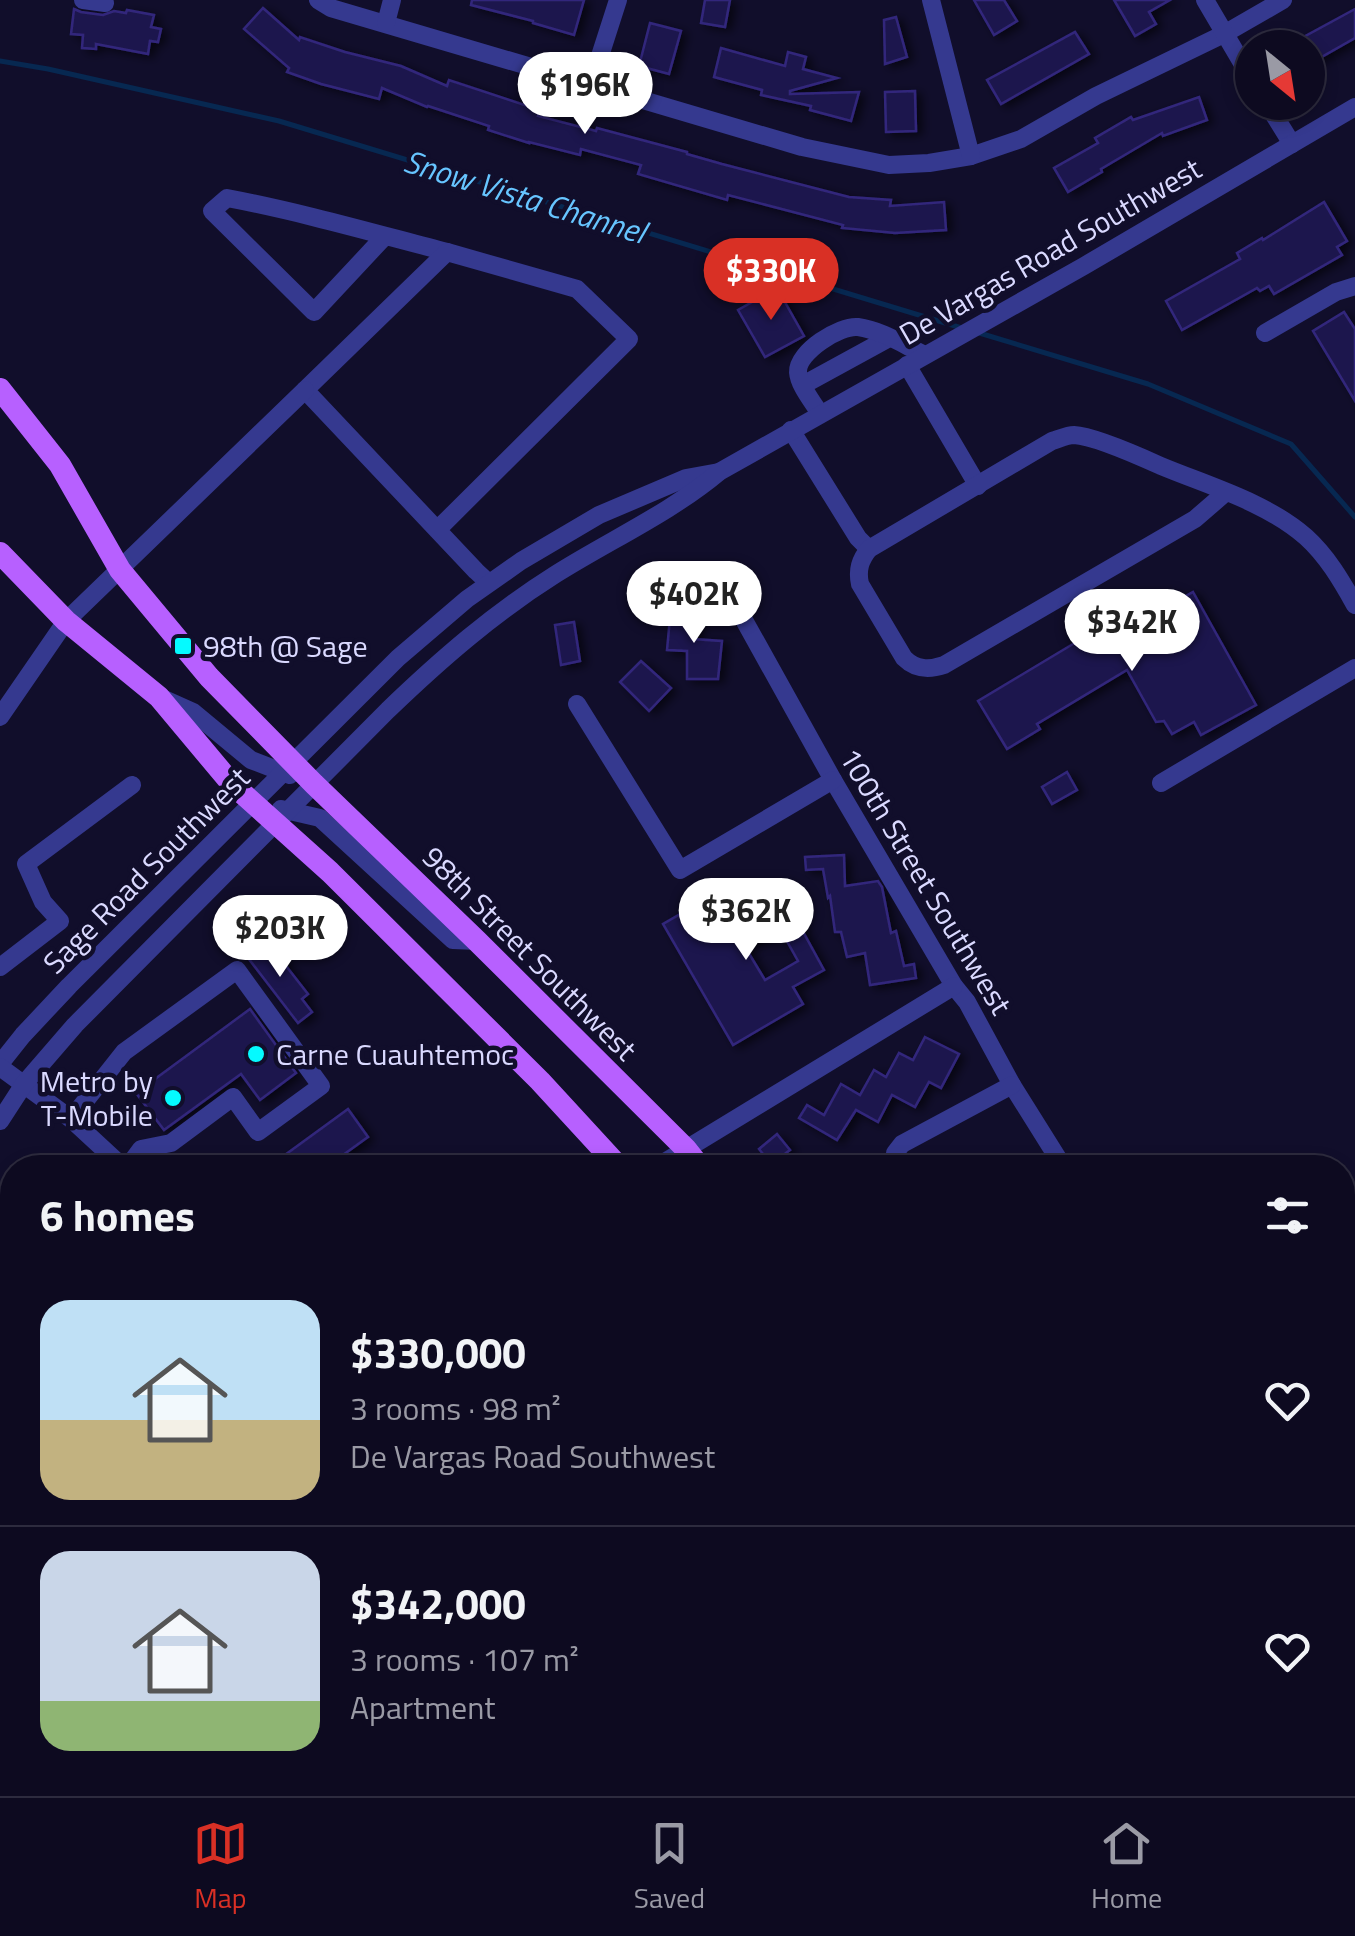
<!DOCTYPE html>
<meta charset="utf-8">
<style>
body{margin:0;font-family:"Titillium Web",sans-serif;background:#1b182d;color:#f1f3f6;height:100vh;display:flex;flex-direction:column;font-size:38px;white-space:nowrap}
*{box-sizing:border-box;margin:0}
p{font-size:32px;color:#9a9aa5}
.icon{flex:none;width:55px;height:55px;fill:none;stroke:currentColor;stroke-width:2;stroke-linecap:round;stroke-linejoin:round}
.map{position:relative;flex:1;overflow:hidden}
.drawer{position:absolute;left:0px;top:1155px;width:1355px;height:642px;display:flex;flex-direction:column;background:#0d0a20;border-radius:40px 40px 0 0;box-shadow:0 5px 15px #0003,0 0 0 2px #2d2b3e}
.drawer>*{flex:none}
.needle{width:65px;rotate:150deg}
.fabs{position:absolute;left:1235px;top:30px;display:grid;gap:20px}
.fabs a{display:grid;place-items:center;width:90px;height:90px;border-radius:50%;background:#0d0a20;box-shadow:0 5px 15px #0003,0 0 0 2px #2d2b3e;font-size:50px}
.price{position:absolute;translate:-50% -85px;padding:0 22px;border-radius:35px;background:#fff;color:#222;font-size:32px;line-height:65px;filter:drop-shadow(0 2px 5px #0008)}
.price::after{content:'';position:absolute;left:50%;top:60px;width:30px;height:22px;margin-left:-15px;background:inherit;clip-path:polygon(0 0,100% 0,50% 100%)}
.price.on{background:#d93025;color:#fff}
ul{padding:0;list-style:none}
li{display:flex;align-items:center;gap:30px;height:250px;padding:0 40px}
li+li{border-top:2px solid #2d2b3e}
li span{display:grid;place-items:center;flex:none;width:280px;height:200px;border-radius:30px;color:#555}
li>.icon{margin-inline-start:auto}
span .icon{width:120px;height:120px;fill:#fffc;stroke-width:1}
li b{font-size:42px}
h2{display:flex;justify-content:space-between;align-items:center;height:120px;padding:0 40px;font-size:42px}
.tab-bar{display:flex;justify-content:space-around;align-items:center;height:140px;border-top:2px solid #2d2b3e;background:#0d0a20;font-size:28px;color:#9a9aa5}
.tab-bar a{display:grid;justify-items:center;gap:5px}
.tab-bar .on{color:#d93025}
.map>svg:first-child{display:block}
</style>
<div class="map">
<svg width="1355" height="1796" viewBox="0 0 1355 1796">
<defs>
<filter id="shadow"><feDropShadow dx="5.5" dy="3" stdDeviation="5" flood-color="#0009"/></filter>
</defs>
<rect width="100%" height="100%" fill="#110e2b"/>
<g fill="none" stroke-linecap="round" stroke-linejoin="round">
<g stroke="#072851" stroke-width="5">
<path d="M 0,61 L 48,69 L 279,121 L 965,329"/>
<path d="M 976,332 L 1148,384 L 1291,444 L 1355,517"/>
</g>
</g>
<g fill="#1f184e" stroke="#32287c" stroke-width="2.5" fill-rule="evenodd" filter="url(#shadow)">
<path d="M 472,0 L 584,0 L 574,35 L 533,23 L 533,21 L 471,5 Z"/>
<path d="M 705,0 L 730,0 L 725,27 L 701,23 Z"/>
<path d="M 974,0 L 1004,0 L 1017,21 L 994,35 Z"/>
<path d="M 1114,0 L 1170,0 L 1149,12 L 1156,24 L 1135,36 Z"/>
<path d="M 263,8 L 299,40 L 300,37 L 345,52 L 401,66 L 447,86 L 449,80 L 540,110 L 538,116 L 596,131 L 597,128 L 687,152 L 687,154 L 722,164 L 849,197 L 891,200 L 890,206 L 944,202 L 946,230 L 895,233 L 842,228 L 843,225 L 728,195 L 727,200 L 638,174 L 641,165 L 581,149 L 580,155 L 529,142 L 529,143 L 488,130 L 489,126 L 428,106 L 427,107 L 382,88 L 379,99 L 321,84 L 287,72 L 289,68 L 244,29 Z"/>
<path d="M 74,9 L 81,12 L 103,15 L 114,11 L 126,13 L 127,10 L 154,15 L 151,27 L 161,29 L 158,42 L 150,41 L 148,54 L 96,44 L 96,49 L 82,48 L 83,35 L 71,34 Z"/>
<path d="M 1355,9 L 1355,38 L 1311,63 L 1308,57 L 1308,48 L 1302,48 L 1298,40 Z"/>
<path d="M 896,17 L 907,57 L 885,64 L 884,20 Z"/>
<path d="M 650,23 L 681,31 L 669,74 L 639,66 Z"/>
<path d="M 1075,32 L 1089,54 L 1001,104 L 987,80 Z"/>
<path d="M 721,48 L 785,66 L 788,52 L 806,57 L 803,69 L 837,78 L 790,91 L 790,94 L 859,92 L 851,121 L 810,110 L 811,106 L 761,95 L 762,90 L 714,77 Z"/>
<path d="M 915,91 L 916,131 L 886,132 L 885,92 Z"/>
<path d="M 1199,97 L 1207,120 L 1163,136 L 1162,133 L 1101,169 L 1102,172 L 1068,192 L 1054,168 L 1098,143 L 1095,138 L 1131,117 L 1133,120 Z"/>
<path d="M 1324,202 L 1347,241 L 1337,247 L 1342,255 L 1274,294 L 1269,286 L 1260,291 L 1257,288 L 1182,330 L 1166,301 L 1240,259 L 1237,253 L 1262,238 L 1263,240 Z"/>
<path d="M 777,288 L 804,336 L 765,357 L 738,310 Z"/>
<path d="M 1344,312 L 1355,329 L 1355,401 L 1313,331 Z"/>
<path d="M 1193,592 L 1256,705 L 1201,735 L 1194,722 L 1172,734 L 1164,721 L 1156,722 L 1127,670 L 1037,724 L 1040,729 L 1007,749 L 978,701 L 1118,617 L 1125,614 L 1133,625 Z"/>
<path d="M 671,607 L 699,614 L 693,639 L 722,641 L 718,679 L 687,679 L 687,651 L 667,650 Z"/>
<path d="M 574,622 L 580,661 L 561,665 L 555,625 Z"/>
<path d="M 641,661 L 671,688 L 649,711 L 620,682 Z"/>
<path d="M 1067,772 L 1077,790 L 1052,804 L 1042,787 Z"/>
<path d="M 844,855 L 845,886 L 878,881 L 882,887 L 891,933 L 896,931 L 904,966 L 914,964 L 916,978 L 870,985 L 865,953 L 847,957 L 841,932 L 835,932 L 830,896 L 828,898 L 823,869 L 806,870 L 805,857 Z"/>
<path d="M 715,894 L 735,930 L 792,896 L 802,913 L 795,917 L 824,970 L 793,987 L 803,1004 L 733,1045 L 663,924 ZM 779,927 L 798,961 L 765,980 L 745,947 Z"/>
<path d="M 265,939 L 308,994 L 302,999 L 312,1012 L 298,1023 L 245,954 Z"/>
<path d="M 250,1009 L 296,1073 L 260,1100 L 241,1074 L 164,1130 L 136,1093 Z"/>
<path d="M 925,1037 L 959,1054 L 941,1088 L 929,1082 L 915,1107 L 892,1095 L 878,1122 L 856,1110 L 837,1140 L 799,1118 L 807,1105 L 824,1115 L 841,1084 L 860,1095 L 874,1070 L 886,1077 L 899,1053 L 913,1060 Z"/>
<path d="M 348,1109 L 368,1137 L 325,1168 L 267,1168 Z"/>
<path d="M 777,1134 L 790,1150 L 782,1156 L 791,1168 L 774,1168 L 759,1149 Z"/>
</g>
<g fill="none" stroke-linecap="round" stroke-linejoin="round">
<g stroke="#35398f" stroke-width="18">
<path d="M 83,0 L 105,3"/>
<path d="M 318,0 L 331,8 L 802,147 L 889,165 L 929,163 L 971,156 L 1021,139 L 1096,96 L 1224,34 L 1283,0"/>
<path d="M 931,0 L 971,156"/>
<path d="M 1205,0 L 1252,80"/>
<path d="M 386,23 L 392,0"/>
<path d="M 591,84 L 618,0"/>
<path d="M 1266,102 L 1292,144"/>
<path d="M 385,236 L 314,312 L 212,211 L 227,198 C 301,212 374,233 447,252"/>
<path d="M 1265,333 L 1336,292 L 1355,286"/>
<path d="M 907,365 L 978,486"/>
<path d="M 803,385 L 889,338"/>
<path d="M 820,414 C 813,402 799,386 798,372 C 797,352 840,325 858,327 C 881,330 904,345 925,355"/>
<path d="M 791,430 L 858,538 L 869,549"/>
<path d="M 1225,493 L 1195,519 L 944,665 C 929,670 916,670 904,658 L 860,584 C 857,570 860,560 869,549 L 1052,441 C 1059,439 1067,435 1074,435 C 1095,436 1141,457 1161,466 C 1209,486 1266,502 1306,537 C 1327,556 1341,580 1355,605"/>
<path d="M 437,530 L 629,339 L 577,289 L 447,252 L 305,390 L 476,571 L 489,583"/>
<path d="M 744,620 L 833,780 L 954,986 L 967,1002 L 1012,1085 L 1064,1168"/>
<path d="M 164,699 L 193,712 L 251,760 L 290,775"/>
<path d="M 577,704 L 680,870 L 833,780"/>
<path d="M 0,717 L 66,621 L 305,390"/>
<path d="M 1161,783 L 1355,668"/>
<path d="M 281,809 L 320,818 L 453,940 L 477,941"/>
<path d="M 0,967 L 60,921 L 43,902 L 26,864 L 132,785"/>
<path d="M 0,1064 L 23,1035 L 69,986 L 398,658 L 467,599 L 521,561 L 599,515 L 686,478 L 719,472"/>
<path d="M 0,1067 L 71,1119 L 124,1168"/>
<path d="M 71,1119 L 124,1052 L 237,970 L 321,1086 L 258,1132 L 233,1097 L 171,1143 L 141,1149 L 127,1168"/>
<path d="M 0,1121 L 24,1084 L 75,1025 L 388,710 C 441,659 494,613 556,574 C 610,540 670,513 719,472 L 1084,266 L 1355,107"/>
<path d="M 895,1153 L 902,1144 L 1012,1085"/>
<path d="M 655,1168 L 954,986"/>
<path d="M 0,1425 L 12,1408"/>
<path d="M 1342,1564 L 1355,1587"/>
<path d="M 1342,1639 L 1355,1631"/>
<path d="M 0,1716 L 12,1706"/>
<path d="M 325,1785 L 333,1796"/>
<path d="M 583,1785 L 591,1796"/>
<path d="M 737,1785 L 745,1796"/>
<path d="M 879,1785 L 887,1796"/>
<path d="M 1284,1785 L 1295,1796"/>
<path d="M 613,1796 L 628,1785"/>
<path d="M 832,1796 L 848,1785"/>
</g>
<g stroke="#b760ff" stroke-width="22">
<path d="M 0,389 L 60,465 L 120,570 L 209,677 L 314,784 L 477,941 L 686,1149 L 701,1168"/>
<path d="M 0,553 L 66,621 L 159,697 L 231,783 L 330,872 L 540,1081 L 620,1168"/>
<path d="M 1052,1785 L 1059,1796"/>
<path d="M 1116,1785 L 1123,1796"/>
</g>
</g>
<g fill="#05faff" stroke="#110e2b" stroke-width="4">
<rect x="173" y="636" width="20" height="20" rx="5"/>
<circle cx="256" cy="1054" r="10"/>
<circle cx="173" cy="1098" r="10"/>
</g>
<g text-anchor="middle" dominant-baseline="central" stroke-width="9" stroke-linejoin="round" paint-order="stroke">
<g font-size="30" fill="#dad9ff" stroke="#110e2b">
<text transform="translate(1050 251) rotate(-30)">De Vargas Road Southwest</text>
<text transform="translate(146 870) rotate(-45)">Sage Road Southwest</text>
<text transform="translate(926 881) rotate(59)">100th Street Southwest</text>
<text transform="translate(530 953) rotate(45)">98th Street Southwest</text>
</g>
<g font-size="30" fill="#dad9ff" stroke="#110e2b" text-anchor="start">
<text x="203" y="646">98th @ Sage</text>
<text x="276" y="1054">Carne Cuauhtemoc</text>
<text x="153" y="1081" text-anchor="end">Metro by<tspan x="153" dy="34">T-Mobile</tspan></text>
</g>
<g font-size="32" font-style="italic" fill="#67c5ff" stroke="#110e2b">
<text transform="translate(525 196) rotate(17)">Snow Vista Channel</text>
</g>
</g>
</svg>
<div class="fabs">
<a><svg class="needle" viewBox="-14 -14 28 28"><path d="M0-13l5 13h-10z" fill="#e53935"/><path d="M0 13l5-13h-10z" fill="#9a9aa5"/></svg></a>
</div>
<b class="price" style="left:585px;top:137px">$196K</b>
<b class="price on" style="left:771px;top:323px">$330K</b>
<b class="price" style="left:694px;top:646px">$402K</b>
<b class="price" style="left:1132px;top:674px">$342K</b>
<b class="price" style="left:746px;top:963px">$362K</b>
<b class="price" style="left:280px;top:980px">$203K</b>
<section class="drawer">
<h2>6 homes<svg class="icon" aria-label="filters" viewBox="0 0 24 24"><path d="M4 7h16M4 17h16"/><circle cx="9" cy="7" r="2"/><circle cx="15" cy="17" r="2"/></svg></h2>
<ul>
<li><span style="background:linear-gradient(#bfe0f5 60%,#c2b280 0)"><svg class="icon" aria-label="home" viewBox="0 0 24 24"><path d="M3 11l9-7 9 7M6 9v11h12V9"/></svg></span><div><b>$330,000</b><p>3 rooms · 98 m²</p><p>De Vargas Road Southwest</p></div><svg class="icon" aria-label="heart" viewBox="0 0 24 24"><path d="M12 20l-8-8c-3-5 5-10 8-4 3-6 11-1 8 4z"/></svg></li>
<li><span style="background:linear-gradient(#c9d6e8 75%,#8fb573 0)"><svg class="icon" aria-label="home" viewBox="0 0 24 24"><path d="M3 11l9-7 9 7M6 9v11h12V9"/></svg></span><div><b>$342,000</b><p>3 rooms · 107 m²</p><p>Apartment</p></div><svg class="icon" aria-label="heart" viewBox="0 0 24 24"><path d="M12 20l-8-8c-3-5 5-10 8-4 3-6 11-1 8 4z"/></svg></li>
</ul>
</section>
</div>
<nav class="tab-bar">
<a class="on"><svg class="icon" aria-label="map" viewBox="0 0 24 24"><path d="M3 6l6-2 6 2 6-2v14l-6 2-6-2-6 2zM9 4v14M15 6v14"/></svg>Map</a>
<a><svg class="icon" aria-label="saved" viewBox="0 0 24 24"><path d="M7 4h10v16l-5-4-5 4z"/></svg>Saved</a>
<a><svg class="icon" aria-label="home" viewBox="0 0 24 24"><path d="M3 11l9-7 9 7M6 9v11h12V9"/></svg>Home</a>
</nav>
